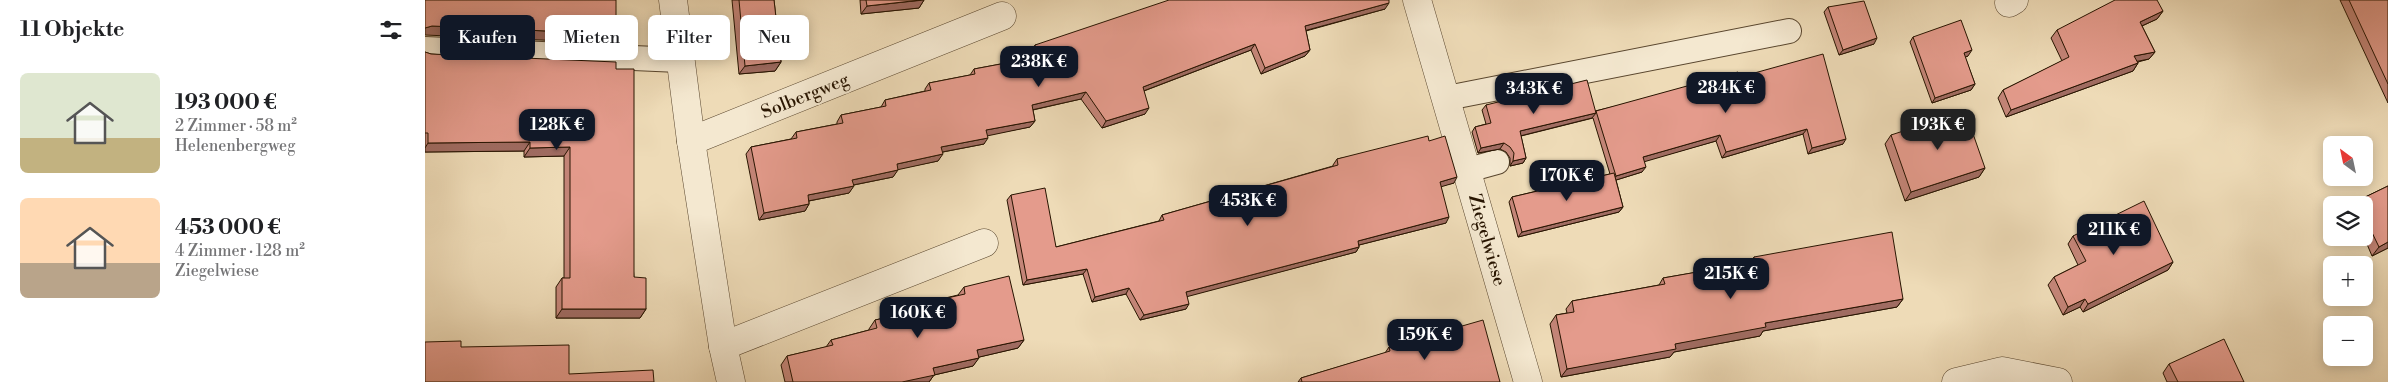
<!DOCTYPE html>
<html lang="de">
<meta charset="utf-8">
<style>
body{margin:0;font-family:"Libre Bodoni",serif;background:#f6f6f6;color:#202124;height:100vh;display:flex;flex-direction:column;font-size:19px;white-space:nowrap}
*{box-sizing:border-box;margin:0}
p{font-size:16px;color:#757577}
.icon{flex:none;width:28px;height:28px;fill:none;stroke:currentColor;stroke-width:2;stroke-linecap:round;stroke-linejoin:round}
.map{position:relative;flex:1;overflow:hidden}
.details{display:flex;flex-direction:column;background:#fff;width:425px}
.details>*{flex:none}
.banner{position:absolute;left:15px;top:15px;width:475px;height:45px;display:flex;gap:10px}
.needle{width:32px;rotate:327deg}
.tools{position:absolute;left:1898px;top:136px;display:grid;gap:10px}
.tools a{display:grid;place-items:center;width:50px;height:50px;border-radius:8px;background:#fff;box-shadow:0 2px 12px #0003;font-size:25px}
.price{position:absolute;translate:-50% -42px;padding:0 11px;border-radius:10px;background:#111827;color:#fff;font-size:16px;line-height:32px;filter:drop-shadow(0 1px 2px #0008)}
.price::after{content:'';position:absolute;left:50%;top:30px;width:15px;height:11px;margin-left:-8px;background:inherit;clip-path:polygon(0 0,100% 0,50% 100%)}
.price.selected{background:#222;color:#fff}
ul{padding:0;list-style:none}
li{display:flex;align-items:center;gap:15px;height:125px;padding:0 20px}
li span{display:grid;place-items:center;flex:none;width:140px;height:100px;border-radius:8px;color:#555}
li>.icon{margin-inline-start:auto}
span .icon{width:60px;height:60px;fill:#fffc;stroke-width:1}
li b{font-size:21px}
h2{display:flex;justify-content:space-between;align-items:center;height:60px;padding:0 20px;font-size:21px}
.tag{padding:0 18px;border-radius:8px;background:#fff;box-shadow:0 2px 12px #0003;font-size:18px;line-height:45px}
.tag.selected{background:#111827;color:#fff}
main{display:flex;flex:1;min-height:0}
.map>svg:first-child{display:block}
</style>
<main>
<section class="details">
<h2>11 Objekte<svg class="icon" aria-label="filters" viewBox="0 0 24 24"><path d="M4 7h16M4 17h16"/><circle cx="9" cy="7" r="2"/><circle cx="15" cy="17" r="2"/></svg></h2>
<ul>
<li><span style="background:linear-gradient(#dfe7d0 65%,#c2b280 0)"><svg class="icon" aria-label="home" viewBox="0 0 24 24"><path d="M3 11l9-7 9 7M6 9v11h12V9"/></svg></span><div><b>193 000 €</b><p>2 Zimmer · 58 m²</p><p>Helenenbergweg</p></div></li>
<li><span style="background:linear-gradient(#ffd9b3 65%,#b9a48a 0)"><svg class="icon" aria-label="home" viewBox="0 0 24 24"><path d="M3 11l9-7 9 7M6 9v11h12V9"/></svg></span><div><b>453 000 €</b><p>4 Zimmer · 128 m²</p><p>Ziegelwiese</p></div></li>
</ul>
</section>
<div class="map">
<svg width="1963" height="382" viewBox="0 0 1963 382">
<rect width="100%" height="100%" fill="#eedbb7"/>
<filter id="stains"><feTurbulence type="fractalNoise" baseFrequency=".004" numOctaves="4"/><feColorMatrix values="0 0 0 0 .2 0 0 0 0 .09 0 0 0 0 .02 0 0 0 .5 -.17"/></filter>
<radialGradient id="worn" r=".72"><stop offset=".6" stop-color="#630" stop-opacity="0"/><stop offset="1" stop-color="#630" stop-opacity=".3"/></radialGradient>
<g fill="none" stroke-linecap="round" stroke-linejoin="round">
<defs>
<g id="lane">
<path d="M 0,49 L 254,60"/>
<path d="M 1022,98 L 1364,31"/>
<path d="M 1043,170 L 1072,162"/>
</g>
<g id="street">
<path d="M 248,0 L 266,141 L 298,346 L 306,382"/>
<path d="M 992,0 L 1103,382"/>
<path d="M 1584,3 L 1589,0"/>
<path d="M 266,141 L 577,16"/>
<path d="M 298,346 L 559,243"/>
<path d="M 1531,382 L 1577,371 L 1633,382"/>
</g>
</defs>
<use href="#lane" stroke="#59462e" stroke-width="26"/>
<use href="#street" stroke="#59462e" stroke-width="29"/>
<use href="#lane" stroke="#f4e8d0" stroke-width="24"/>
<use href="#street" stroke="#f4e8d0" stroke-width="28"/>
</g>
<g fill="#c48578" stroke="#271400">
<path d="M 307,0 L 349,0 L 356,62 L 350,71 L 314,74 Z"/>
<path d="M 435,0 L 499,0 L 494,8 L 436,14 Z"/>
<path d="M 1915,0 L 1963,0 L 1963,103 Z"/>
<path d="M 1403,7 L 1449,44 L 1414,55 L 1399,12 Z"/>
<path d="M 960,9 L 881,31 L 885,50 L 880,56 L 836,74 L 826,50 L 719,91 L 720,114 L 677,128 L 656,99 L 608,110 L 610,121 L 605,127 L 562,135 L 559,144 L 518,152 L 513,161 L 473,169 L 468,177 L 429,185 L 424,193 L 384,201 L 384,204 L 380,211 L 334,220 L 321,154 L 326,147 L 366,139 L 371,132 L 412,124 L 412,122 L 416,115 L 456,107 L 460,100 L 500,91 L 500,89 L 504,83 L 545,75 L 549,69 L 608,58 L 606,51 L 610,45 Z"/>
<path d="M 1738,11 L 1732,19 L 1717,26 L 1730,52 L 1724,59 L 1713,62 L 1713,63 L 1708,71 L 1581,117 L 1573,98 L 1578,90 L 1637,61 L 1626,38 L 1632,30 Z"/>
<path d="M 1488,37 L 1543,56 L 1540,57 L 1550,84 L 1546,90 L 1507,103 L 1485,42 Z"/>
<path d="M 0,52 L 6,54 L 191,69 L 209,277 L 221,309 L 215,318 L 131,318 L 131,287 L 137,278 L 139,278 L 139,156 L 99,157 L 99,151 L 0,152 Z"/>
<path d="M 1315,77 L 1418,144 L 1383,154 L 1378,134 L 1297,158 L 1291,141 L 1219,161 L 1217,172 L 1191,180 L 1198,207 L 1194,212 L 1093,237 L 1084,202 L 1087,197 L 1185,174 L 1168,118 L 1096,136 L 1101,158 L 1098,163 L 1085,166 L 1085,158 L 1081,152 L 1075,149 L 1053,153 L 1047,132 L 1050,127 L 1061,124 L 1057,110 L 1061,105 L 1170,111 Z"/>
<path d="M 1466,135 L 1560,168 L 1554,177 L 1480,201 L 1460,144 Z"/>
<path d="M 1004,141 L 1029,183 L 1016,186 L 1021,223 L 934,245 L 934,247 L 931,252 L 762,296 L 761,309 L 715,320 L 701,294 L 667,302 L 658,274 L 598,285 L 582,200 L 586,195 L 631,247 L 734,221 L 737,215 L 908,166 L 908,165 L 912,159 Z"/>
<path d="M 1963,186 L 1963,248 L 1947,256 L 1939,237 L 1939,205 L 1929,205 L 1932,201 Z"/>
<path d="M 1648,236 L 1748,262 L 1743,270 L 1658,312 L 1655,307 L 1638,315 L 1623,285 L 1629,277 L 1653,265 L 1643,244 Z"/>
<path d="M 1329,257 L 1478,299 L 1472,307 L 1338,331 L 1335,336 L 1249,352 L 1245,357 L 1136,377 L 1125,324 L 1131,315 L 1142,313 L 1141,309 L 1147,301 L 1234,285 L 1238,278 L 1325,263 Z"/>
<path d="M 539,287 L 599,340 L 593,348 L 554,357 L 548,366 L 509,375 L 504,382 L 360,382 L 356,365 L 362,356 L 401,347 L 406,340 L 444,330 L 444,329 L 450,320 L 489,312 L 495,304 L 533,295 Z"/>
<path d="M 964,347 L 1075,382 L 873,382 L 876,378 L 960,353 Z"/>
<path d="M 1744,364 L 1819,382 L 1742,382 L 1738,373 Z"/>
</g>
<g fill="#a06c62" stroke="#271400">
<path d="M 499,0 L 494,8 L 436,14 L 442,6 Z"/>
<path d="M 964,3 L 960,9 L 875,32 L 880,26 Z"/>
<path d="M 1738,11 L 1732,19 L 1710,29 L 1715,22 Z"/>
<path d="M 7,26 L 191,34 L 185,43 L 0,35 L 0,28 Z"/>
<path d="M 1452,38 L 1449,44 L 1414,55 L 1418,50 Z"/>
<path d="M 830,44 L 826,50 L 713,93 L 718,87 Z"/>
<path d="M 885,50 L 880,56 L 836,74 L 840,68 Z"/>
<path d="M 1547,50 L 1543,56 L 1536,59 L 1539,53 Z"/>
<path d="M 1730,52 L 1724,59 L 1704,63 L 1709,56 Z"/>
<path d="M 356,62 L 350,71 L 314,74 L 320,66 Z"/>
<path d="M 1713,63 L 1708,71 L 1581,117 L 1586,110 Z"/>
<path d="M 1550,84 L 1546,90 L 1507,103 L 1510,98 Z"/>
<path d="M 661,92 L 656,99 L 602,111 L 607,105 Z"/>
<path d="M 724,108 L 720,114 L 677,128 L 681,121 Z"/>
<path d="M 1171,113 L 1167,118 L 1091,137 L 1095,131 Z"/>
<path d="M 610,121 L 605,127 L 557,137 L 561,130 Z"/>
<path d="M 1382,129 L 1378,134 L 1297,158 L 1301,152 Z"/>
<path d="M 1295,135 L 1291,141 L 1215,163 L 1218,157 Z"/>
<path d="M 563,138 L 559,144 L 512,153 L 516,147 Z"/>
<path d="M 1421,139 L 1418,144 L 1383,154 L 1387,148 Z"/>
<path d="M 105,142 L 99,151 L 0,152 L 0,148 L 3,143 Z"/>
<path d="M 1079,143 L 1075,149 L 1053,153 L 1056,148 Z"/>
<path d="M 145,147 L 139,156 L 99,157 L 105,148 Z"/>
<path d="M 518,154 L 513,161 L 467,171 L 472,164 Z"/>
<path d="M 1101,158 L 1098,163 L 1085,166 L 1088,161 Z"/>
<path d="M 1221,167 L 1217,172 L 1188,181 L 1191,176 Z"/>
<path d="M 1560,168 L 1554,177 L 1480,201 L 1486,192 Z"/>
<path d="M 473,170 L 468,177 L 423,186 L 427,180 Z"/>
<path d="M 1032,177 L 1029,183 L 1012,188 L 1015,182 Z"/>
<path d="M 429,186 L 424,193 L 378,202 L 383,195 Z"/>
<path d="M 384,204 L 380,211 L 334,220 L 339,213 Z"/>
<path d="M 1198,207 L 1194,212 L 1093,237 L 1097,232 Z"/>
<path d="M 1024,217 L 1021,223 L 930,246 L 933,241 Z"/>
<path d="M 1963,242 L 1963,248 L 1947,256 L 1954,247 Z"/>
<path d="M 934,247 L 931,252 L 757,298 L 761,292 Z"/>
<path d="M 1748,262 L 1743,270 L 1658,312 L 1663,304 Z"/>
<path d="M 662,269 L 658,274 L 598,285 L 602,280 Z"/>
<path d="M 704,288 L 701,294 L 667,302 L 670,297 Z"/>
<path d="M 1478,299 L 1472,307 L 1338,331 L 1335,336 L 1249,352 L 1245,357 L 1136,377 L 1142,369 L 1340,323 Z"/>
<path d="M 1660,299 L 1655,307 L 1638,315 L 1643,307 Z"/>
<path d="M 764,304 L 761,309 L 715,320 L 719,315 Z"/>
<path d="M 137,309 L 221,309 L 215,318 L 131,318 Z"/>
<path d="M 599,340 L 593,348 L 546,359 L 552,350 Z"/>
<path d="M 554,358 L 548,366 L 509,375 L 504,382 L 477,382 L 508,368 Z"/>
</g>
<g fill="#e49b8c" stroke="#271400">
<path d="M 0,0 L 191,0 L 191,34 L 7,26 L 0,28 Z"/>
<path d="M 314,0 L 349,0 L 356,62 L 320,66 Z"/>
<path d="M 441,0 L 496,0 L 442,6 Z"/>
<path d="M 744,0 L 964,0 L 964,3 L 880,26 L 885,50 L 840,68 L 830,44 L 718,87 L 724,108 L 681,121 L 661,92 L 607,105 L 610,121 L 561,130 L 563,138 L 516,147 L 518,154 L 472,164 L 473,170 L 427,180 L 429,186 L 383,195 L 384,204 L 339,213 L 326,147 L 372,138 L 371,132 L 418,123 L 416,115 L 461,106 L 460,100 L 506,90 L 504,83 L 550,74 L 549,69 L 613,57 L 610,45 Z"/>
<path d="M 1690,0 L 1732,0 L 1738,11 L 1715,22 L 1730,52 L 1709,56 L 1713,63 L 1586,110 L 1578,90 L 1644,57 L 1632,30 Z"/>
<path d="M 1924,0 L 1963,0 L 1963,84 Z"/>
<path d="M 1439,1 L 1452,38 L 1418,50 L 1403,7 Z"/>
<path d="M 1536,20 L 1547,50 L 1539,53 L 1550,84 L 1510,98 L 1488,37 Z"/>
<path d="M 0,52 L 6,54 L 191,62 L 191,69 L 209,69 L 209,277 L 221,278 L 221,309 L 137,309 L 137,278 L 145,278 L 145,147 L 105,148 L 105,142 L 3,143 L 3,133 L 0,133 Z"/>
<path d="M 1398,54 L 1421,139 L 1387,148 L 1382,129 L 1301,152 L 1295,135 L 1218,157 L 1221,167 L 1191,176 L 1171,111 L 1313,72 L 1315,77 Z"/>
<path d="M 1162,80 L 1171,113 L 1095,131 L 1101,158 L 1088,161 L 1089,153 L 1085,147 L 1079,143 L 1056,148 L 1050,127 L 1066,123 L 1061,105 Z"/>
<path d="M 1540,111 L 1560,168 L 1486,192 L 1466,135 Z"/>
<path d="M 1003,136 L 1004,141 L 1020,136 L 1032,177 L 1015,182 L 1024,217 L 933,241 L 934,247 L 761,292 L 764,304 L 719,315 L 704,288 L 670,297 L 662,269 L 602,280 L 586,195 L 620,188 L 631,247 L 739,220 L 737,215 L 913,165 L 912,159 Z"/>
<path d="M 1189,173 L 1198,207 L 1097,232 L 1087,197 Z"/>
<path d="M 1963,186 L 1963,242 L 1954,247 L 1939,216 L 1939,205 L 1933,205 L 1932,201 Z"/>
<path d="M 1719,201 L 1748,262 L 1663,304 L 1660,299 L 1643,307 L 1629,277 L 1661,261 L 1648,236 Z"/>
<path d="M 1467,232 L 1478,299 L 1340,323 L 1341,327 L 1250,344 L 1251,349 L 1142,369 L 1131,315 L 1149,312 L 1147,301 L 1240,284 L 1238,278 L 1329,262 L 1329,257 Z"/>
<path d="M 584,276 L 599,340 L 552,350 L 554,358 L 508,368 L 510,375 L 477,382 L 368,382 L 362,356 L 408,345 L 406,340 L 452,328 L 450,320 L 496,310 L 495,304 L 540,294 L 539,287 Z"/>
<path d="M 1058,320 L 1075,382 L 877,382 L 876,378 L 965,351 L 964,347 Z"/>
<path d="M 1799,339 L 1819,382 L 1753,382 L 1744,364 Z"/>
<path d="M 36,341 L 36,347 L 144,345 L 144,374 L 228,370 L 229,382 L 0,382 L 0,342 Z"/>
</g>
<g text-anchor="middle" dominant-baseline="central" stroke-width="4" stroke-linejoin="round" paint-order="stroke">
<g font-size="18" fill="#271400" stroke="#f4e8d0">
<text transform="translate(380 96) rotate(-22)">Solbergweg</text>
<text transform="translate(1062 240) rotate(74)">Ziegelwiese</text>
</g>
</g>
<rect width="100%" height="100%" filter="url(#stains)"/>
<rect width="100%" height="100%" fill="url(#worn)"/>
</svg>
<div class="tools">
<a><svg class="needle" viewBox="-14 -14 28 28"><path d="M0-13l5 13h-10z" fill="#e53935"/><path d="M0 13l5-13h-10z" fill="#757577"/></svg></a>
<a><svg class="icon" aria-label="layers" viewBox="0 0 24 24"><path d="M12 4l9 5-9 5-9-5zM3 14l9 5 9-5"/></svg></a>
<a>+</a>
<a>−</a>
</div>
<b class="price" style="left:614px;top:88px">238K €</b>
<b class="price" style="left:1301px;top:114px">284K €</b>
<b class="price" style="left:1109px;top:115px">343K €</b>
<b class="price" style="left:132px;top:151px">128K €</b>
<b class="price selected" style="left:1513px;top:151px">193K €</b>
<b class="price" style="left:1142px;top:202px">170K €</b>
<b class="price" style="left:823px;top:227px">453K €</b>
<b class="price" style="left:1689px;top:256px">211K €</b>
<b class="price" style="left:1306px;top:300px">215K €</b>
<b class="price" style="left:493px;top:339px">160K €</b>
<b class="price" style="left:1000px;top:361px">159K €</b>
<div class="banner">
<a class="tag selected">Kaufen</a>
<a class="tag">Mieten</a>
<a class="tag">Filter</a>
<a class="tag">Neu</a>
</div>
</div>
</main>
